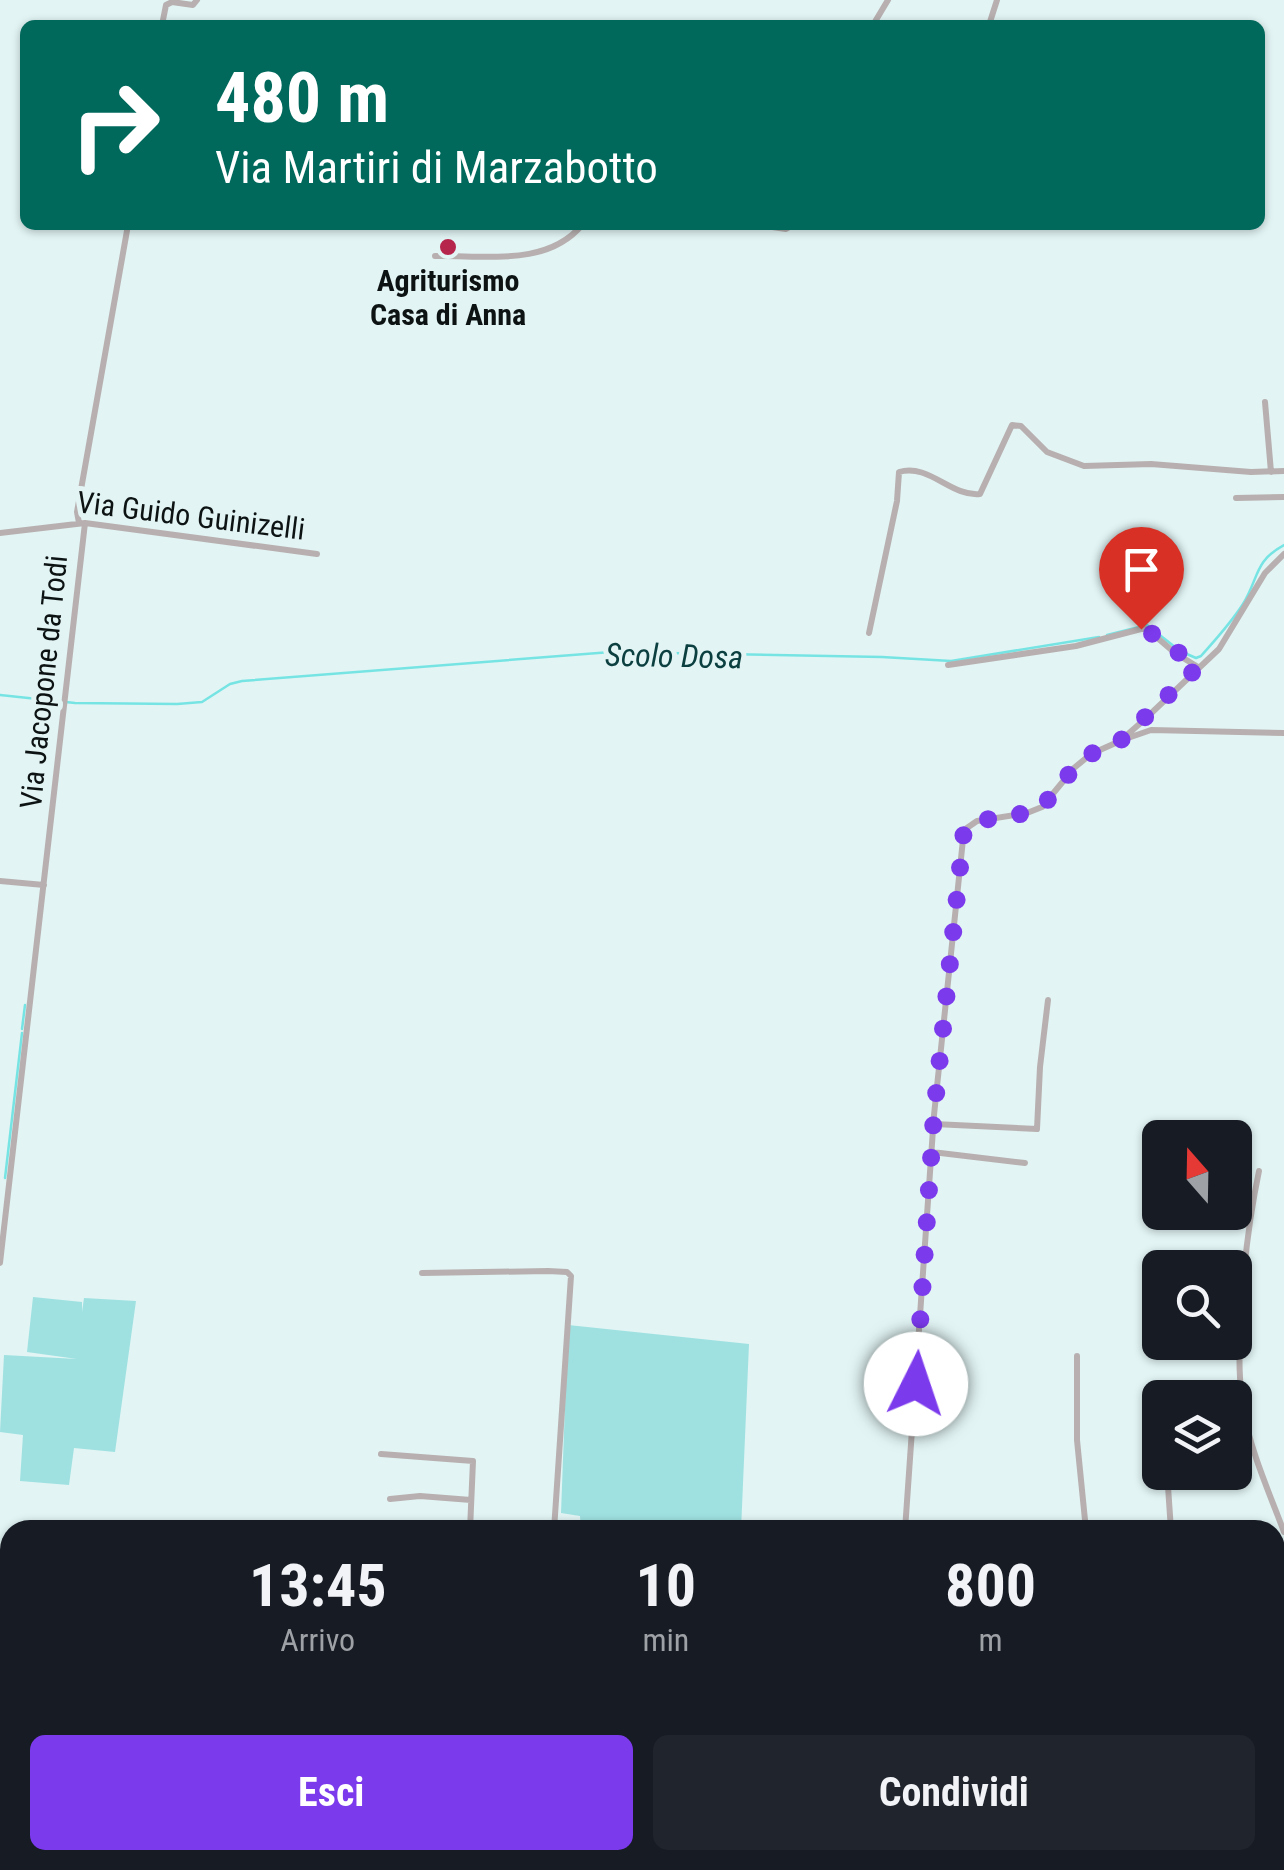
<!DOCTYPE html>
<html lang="it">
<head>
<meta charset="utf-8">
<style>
	body { margin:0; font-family:"Roboto Condensed",sans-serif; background:#20242c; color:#f1f3f6; height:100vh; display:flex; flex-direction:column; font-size:38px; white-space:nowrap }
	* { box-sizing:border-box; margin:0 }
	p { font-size:32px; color:#9ea1a6 }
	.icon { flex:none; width:55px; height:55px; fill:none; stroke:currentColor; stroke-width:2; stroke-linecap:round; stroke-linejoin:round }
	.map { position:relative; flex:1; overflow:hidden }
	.panel { position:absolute; left:0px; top:1520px; width:1285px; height:350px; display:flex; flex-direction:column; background:#171b24; border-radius:30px 30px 0 0; box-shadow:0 2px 8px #0004 }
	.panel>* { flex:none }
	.banner { position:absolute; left:20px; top:20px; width:1245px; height:210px; border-radius:15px; box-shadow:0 2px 8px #0004; background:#00695c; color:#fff; overflow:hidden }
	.needle { width:65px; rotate:340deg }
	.tools { position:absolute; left:1142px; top:1120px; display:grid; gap:20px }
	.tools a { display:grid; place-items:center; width:110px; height:110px; border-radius:15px; background:#171b24; box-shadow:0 2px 8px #0004; font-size:50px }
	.pin { position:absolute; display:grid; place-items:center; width:85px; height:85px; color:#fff; margin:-102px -42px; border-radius:50% 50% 50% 0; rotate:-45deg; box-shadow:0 0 10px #0007 }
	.pin .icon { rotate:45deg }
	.me { position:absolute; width:110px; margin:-55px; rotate:4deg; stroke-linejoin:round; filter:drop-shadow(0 0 8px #0008) }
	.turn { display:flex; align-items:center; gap:35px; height:210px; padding:0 30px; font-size:45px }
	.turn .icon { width:130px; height:130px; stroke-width:2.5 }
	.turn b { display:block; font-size:70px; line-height:85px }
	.eta { display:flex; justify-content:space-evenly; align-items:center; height:170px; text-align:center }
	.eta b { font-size:60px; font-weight:700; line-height:70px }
	.action { display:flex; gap:20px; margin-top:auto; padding:20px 30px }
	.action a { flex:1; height:115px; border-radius:15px; background:#7c3aed; color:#fff; font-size:40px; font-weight:700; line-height:115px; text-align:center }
	.action a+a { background:#20242c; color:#f1f3f6 }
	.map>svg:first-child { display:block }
	.green { fill:#9fe1e1 }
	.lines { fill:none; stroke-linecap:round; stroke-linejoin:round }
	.stream { stroke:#77e4e4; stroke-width:2.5 }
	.minor { stroke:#b8b0b0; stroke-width:6 }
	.tertiary { stroke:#b8b0b0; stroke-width:8 }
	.route { stroke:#7c3aed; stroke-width:18; stroke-dasharray:0 32.4 }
	.poi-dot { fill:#b6254c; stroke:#e2f4f4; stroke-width:4 }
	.labels { text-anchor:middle; stroke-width:10; stroke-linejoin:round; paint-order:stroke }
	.poi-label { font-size:30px; font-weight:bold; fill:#0d1313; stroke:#e2f4f4 }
	.street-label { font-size:30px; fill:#0d1313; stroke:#e2f4f4 }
	.water-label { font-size:32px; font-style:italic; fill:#0c4040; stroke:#e2f4f4 }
</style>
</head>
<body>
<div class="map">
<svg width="1284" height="1870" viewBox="0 0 1284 1870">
	<rect width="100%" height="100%" fill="#e2f4f4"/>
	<path class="green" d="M33 1297 82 1302V1312L84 1298 136 1301 115 1452 74 1448 69 1485 20 1481 23 1435 0 1432 4 1355 77 1359 27 1352Z
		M568 1325 749 1344 741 1530H581L580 1516 561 1513Z
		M838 1860H1145L1144 1870H837Z"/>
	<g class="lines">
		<path class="stream" d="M1107 635 1147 625 1180 651 1196 658 1201 656C1216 639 1231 623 1243 604 1259 578 1254 561 1284 545
			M0 695 75 703 177 704 202 702 230 684 242 681 611 652 882 657 951 661 1099 637
			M22 1029 25 1005
			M5 1178 22 1033"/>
		<path class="minor" d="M162 25 166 5 172 2 193 5 197 0
			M873 25 888 0
			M989 25 997 0
			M759 225 786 229 793 225
			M435 256C485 255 547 267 582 225
			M1265 402 1271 472
			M1236 498 1284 497
			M79 523 77 512 128 225
			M0 533 85 523 317 554
			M869 633 897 501 899 472C929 463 951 497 980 494L1012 425 1021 426 1047 452 1084 466 1151 464 1251 472 1284 471
			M948 665 1076 646 1141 629H1147L1175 653 1198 667
			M1125 739 1151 730 1284 733
			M0 881 44 885
			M934 1124 1037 1129 1040 1067 1048 1000
			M932 1152 1025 1163
			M1259 1171C1246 1233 1233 1345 1243 1408 1250 1450 1269 1492 1284 1532
			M0 1263 85 523
			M422 1273 548 1271 567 1272 571 1276 554 1530
			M1077 1356V1440L1086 1530
			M381 1454 473 1461 470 1530
			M1167 1472 1171 1530
			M390 1499 420 1496 471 1500
			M905 1530 934 1115 964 830 977 821 1027 813 1042 807 1074 768 1091 754 1120 741 1144 720 1219 649 1265 573 1284 554
			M0 1756 10 1758"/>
		<path class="tertiary" d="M1275 1558H1284
			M0 1563 10 1565
			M692 1860 693 1870"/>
	</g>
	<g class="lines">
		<path class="route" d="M916 1384 934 1114 964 830 977 821 1027 813 1042 807 1074 768 1091 754 1120 741 1198 667C1182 657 1156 632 1141 629"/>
	</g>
	<circle class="poi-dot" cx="448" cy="247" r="10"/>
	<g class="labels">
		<g class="poi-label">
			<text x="448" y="291">Agriturismo<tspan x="448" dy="34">Casa di Anna</tspan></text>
		</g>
		<g class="street-label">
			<text transform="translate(191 516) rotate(7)" y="10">Via Guido Guinizelli</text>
			<text transform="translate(44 682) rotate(-84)" y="10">Via Jacopone da Todi</text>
		</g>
		<g class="water-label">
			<text transform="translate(674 656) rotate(1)" y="11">Scolo Dosa</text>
		</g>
	</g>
</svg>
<div class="tools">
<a><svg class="needle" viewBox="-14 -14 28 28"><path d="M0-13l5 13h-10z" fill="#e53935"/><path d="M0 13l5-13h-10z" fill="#9ea1a6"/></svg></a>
<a><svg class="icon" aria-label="search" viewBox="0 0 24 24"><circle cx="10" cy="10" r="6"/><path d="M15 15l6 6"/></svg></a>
<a><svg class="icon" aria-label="layers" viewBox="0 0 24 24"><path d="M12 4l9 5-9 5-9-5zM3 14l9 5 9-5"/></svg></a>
</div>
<div class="pin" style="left:1141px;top:629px;background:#d93025"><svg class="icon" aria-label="arrive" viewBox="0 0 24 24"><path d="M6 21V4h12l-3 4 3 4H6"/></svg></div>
<svg class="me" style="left:916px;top:1384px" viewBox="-20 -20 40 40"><circle r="19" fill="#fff"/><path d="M0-13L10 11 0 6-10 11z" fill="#7c3aed"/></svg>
<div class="banner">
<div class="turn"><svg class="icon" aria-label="right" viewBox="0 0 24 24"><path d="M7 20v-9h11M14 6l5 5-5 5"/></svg><div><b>480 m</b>Via Martiri di Marzabotto</div></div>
</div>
<section class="panel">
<div class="eta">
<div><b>13:45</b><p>Arrivo</p></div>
<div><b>10</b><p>min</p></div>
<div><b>800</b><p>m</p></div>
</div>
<div class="action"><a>Esci</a><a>Condividi</a></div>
</section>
</div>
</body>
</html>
